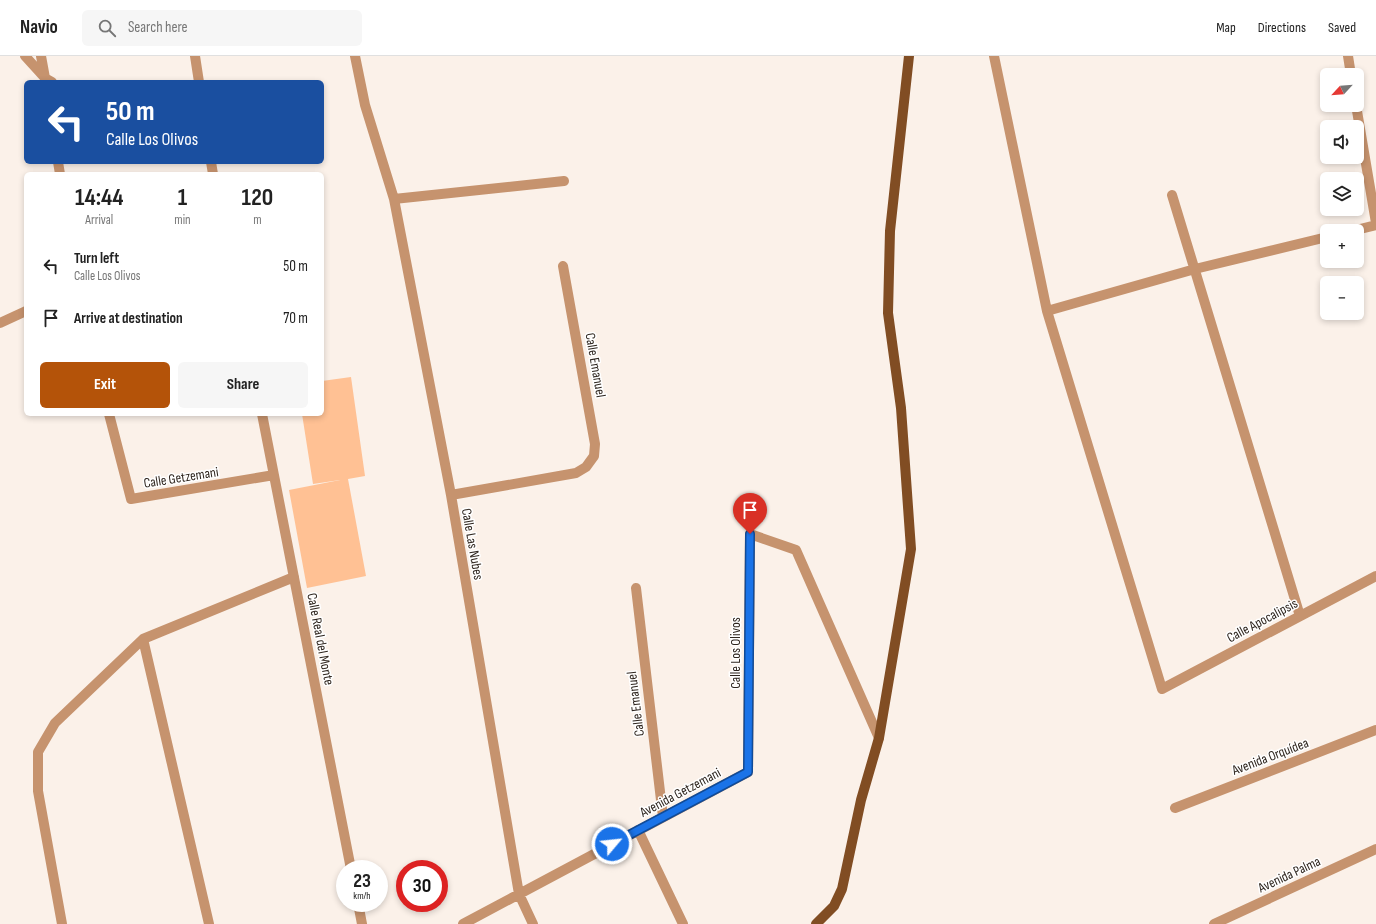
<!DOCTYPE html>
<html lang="en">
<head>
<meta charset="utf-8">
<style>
	body { margin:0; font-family:"Sofia Sans Condensed",sans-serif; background:#f6f6f6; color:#222; height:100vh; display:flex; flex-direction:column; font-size:15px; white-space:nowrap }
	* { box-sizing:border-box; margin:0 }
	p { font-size:13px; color:#767676 }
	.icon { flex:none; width:22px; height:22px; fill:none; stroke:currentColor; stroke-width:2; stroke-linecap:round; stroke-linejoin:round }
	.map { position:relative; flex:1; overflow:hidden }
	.details { position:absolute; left:24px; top:116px; width:300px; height:244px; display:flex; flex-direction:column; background:#fff; border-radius:6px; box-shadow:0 2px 6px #0003 }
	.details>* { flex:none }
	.top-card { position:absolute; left:24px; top:24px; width:300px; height:84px; border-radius:6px; box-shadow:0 2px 6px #0003; background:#1a4fa0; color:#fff; overflow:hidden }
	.needle { width:26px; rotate:244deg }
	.fabs { position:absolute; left:1320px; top:12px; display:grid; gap:8px }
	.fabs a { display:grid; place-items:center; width:44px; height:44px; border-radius:6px; background:#fff; box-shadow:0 2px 6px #0003; font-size:20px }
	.speed { position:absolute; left:336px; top:804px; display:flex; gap:8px; font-size:20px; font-weight:700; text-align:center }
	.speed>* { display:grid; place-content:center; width:52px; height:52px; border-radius:50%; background:#fff; box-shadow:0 2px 6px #0003; line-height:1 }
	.speed small { font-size:10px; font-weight:400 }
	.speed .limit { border:6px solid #d22; background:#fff; color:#111 }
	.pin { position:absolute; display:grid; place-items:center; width:34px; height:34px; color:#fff; margin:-41px -17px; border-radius:50% 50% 50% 0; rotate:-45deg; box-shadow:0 0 4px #0007 }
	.pin .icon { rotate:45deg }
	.me { position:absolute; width:44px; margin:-22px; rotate:62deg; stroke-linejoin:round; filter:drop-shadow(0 0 3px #0008) }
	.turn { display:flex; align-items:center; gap:14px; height:84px; padding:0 16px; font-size:18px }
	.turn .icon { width:52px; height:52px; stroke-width:2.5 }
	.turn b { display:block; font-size:28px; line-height:34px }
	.eta { display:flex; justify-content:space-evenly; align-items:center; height:68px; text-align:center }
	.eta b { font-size:24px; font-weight:700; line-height:28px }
	.action { display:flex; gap:8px; margin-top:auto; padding:8px 16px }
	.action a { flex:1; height:46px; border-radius:6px; background:#b45309; color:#fff; font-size:16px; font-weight:700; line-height:46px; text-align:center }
	.action a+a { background:#f6f6f6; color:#222 }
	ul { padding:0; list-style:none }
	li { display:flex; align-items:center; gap:12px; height:52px; padding:0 16px }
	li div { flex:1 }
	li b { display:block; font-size:15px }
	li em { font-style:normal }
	header { display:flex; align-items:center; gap:24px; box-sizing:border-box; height:56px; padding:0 20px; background:#fff; border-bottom:1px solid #e0e0e0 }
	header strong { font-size:19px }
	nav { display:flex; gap:22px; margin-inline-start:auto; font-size:14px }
	.search { width:280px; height:36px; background:#f6f6f6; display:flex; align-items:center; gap:10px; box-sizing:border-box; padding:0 14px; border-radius:6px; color:#767676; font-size:15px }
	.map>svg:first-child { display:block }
	.green { fill:#ffc194 }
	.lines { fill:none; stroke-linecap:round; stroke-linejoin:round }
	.minor { stroke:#c6936e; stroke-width:10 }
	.major { stroke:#814d23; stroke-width:10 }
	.route-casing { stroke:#114b97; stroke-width:10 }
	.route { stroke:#1a73e8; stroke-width:7 }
	.labels { text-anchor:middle; stroke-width:3; stroke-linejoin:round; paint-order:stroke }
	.street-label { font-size:14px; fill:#2e251e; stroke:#fff }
</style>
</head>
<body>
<header>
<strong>Navio</strong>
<div class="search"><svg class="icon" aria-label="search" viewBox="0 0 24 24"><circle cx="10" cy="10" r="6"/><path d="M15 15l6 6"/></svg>Search here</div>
<nav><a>Map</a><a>Directions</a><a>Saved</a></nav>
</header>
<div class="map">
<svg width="1376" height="868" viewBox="0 0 1376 868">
	<rect width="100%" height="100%" fill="#fbf1e9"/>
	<path class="green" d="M351 321 365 420 348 423 366 520 307 532 289 434 340 424 313 428 302 358H322V325Z"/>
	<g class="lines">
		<path class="minor" d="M25 0 45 22 52 26
			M41 0 45 22
			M195 0 199 26
			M355 0 365 49 394 143 451 439 519 838 533 868
			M994 0 1047 255 1162 633 1376 520
			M1348 0 1351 19
			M1356 49 1376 167
			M58 106 60 118
			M211 106 213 118
			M1172 139 1300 560
			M394 143 564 125
			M1352 175 1376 169
			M1047 255 1195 213 1327 181
			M0 267 26 255
			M109 358 131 443 274 419
			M262 358 351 813
			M451 439 576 417 586 411 594 400 595 388 563 210
			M636 532 663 761
			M143 583 209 868
			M1175 752 1376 674
			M638 774 683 868
			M358 847 362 868
			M62 868 38 735V696L55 667 143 583 294 521
			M463 868 748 716 750 478 796 494 879 682
			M1214 868 1376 793"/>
		<path class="major" d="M816 868 834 850 842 833 861 744 879 682 911 493 901 352 888 257 890 175 909 0"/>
	</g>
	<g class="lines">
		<g class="route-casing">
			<path id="route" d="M612 788 748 716 750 478"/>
		</g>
		<use href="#route" class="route"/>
	</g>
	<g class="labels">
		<g class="street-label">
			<text transform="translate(596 309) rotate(80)" y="5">Calle Emanuel</text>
			<text transform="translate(181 421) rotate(-9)" y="5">Calle Getzemani</text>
			<text transform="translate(473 488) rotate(80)" y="5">Calle Las Nubes</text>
			<text transform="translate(1262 564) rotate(-28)" y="5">Calle Apocalipsis</text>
			<text transform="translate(321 583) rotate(79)" y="5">Calle Real del Monte</text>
			<text transform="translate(735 597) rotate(-90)" y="5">Calle Los Olivos</text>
			<text transform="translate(635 648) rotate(-97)" y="5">Calle Emanuel</text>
			<text transform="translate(1270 700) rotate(-21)" y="5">Avenida Orquídea</text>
			<text transform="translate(680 736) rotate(-28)" y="5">Avenida Getzemani</text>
			<text transform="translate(1289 818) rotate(-25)" y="5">Avenida Palma</text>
		</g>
	</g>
</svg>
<div class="fabs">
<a><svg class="needle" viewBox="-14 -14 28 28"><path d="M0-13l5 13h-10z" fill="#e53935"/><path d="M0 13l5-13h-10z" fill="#767676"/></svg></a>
<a><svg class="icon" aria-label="sound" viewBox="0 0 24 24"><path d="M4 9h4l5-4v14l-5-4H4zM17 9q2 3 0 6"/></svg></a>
<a><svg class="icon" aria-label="layers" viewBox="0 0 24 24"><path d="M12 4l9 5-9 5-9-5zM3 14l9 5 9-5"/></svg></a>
<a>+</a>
<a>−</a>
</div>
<div class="speed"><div>23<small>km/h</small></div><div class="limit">30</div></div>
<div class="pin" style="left:750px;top:478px;background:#d93025"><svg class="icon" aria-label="arrive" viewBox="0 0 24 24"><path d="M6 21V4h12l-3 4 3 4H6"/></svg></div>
<svg class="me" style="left:612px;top:788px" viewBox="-20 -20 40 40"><circle r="17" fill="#1a73e8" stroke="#fff" stroke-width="3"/><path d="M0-11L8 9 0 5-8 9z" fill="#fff"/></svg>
<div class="top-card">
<div class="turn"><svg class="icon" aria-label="left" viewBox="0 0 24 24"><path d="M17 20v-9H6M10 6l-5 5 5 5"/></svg><div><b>50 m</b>Calle Los Olivos</div></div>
</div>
<section class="details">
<div class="eta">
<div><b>14:44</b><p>Arrival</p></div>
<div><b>1</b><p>min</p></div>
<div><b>120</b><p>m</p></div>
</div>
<ul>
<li><svg class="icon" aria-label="left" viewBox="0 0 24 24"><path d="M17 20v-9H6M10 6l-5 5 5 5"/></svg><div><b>Turn left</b><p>Calle Los Olivos</p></div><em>50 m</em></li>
<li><svg class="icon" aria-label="arrive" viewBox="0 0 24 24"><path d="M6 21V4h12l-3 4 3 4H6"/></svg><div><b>Arrive at destination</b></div><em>70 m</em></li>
</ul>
<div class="action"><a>Exit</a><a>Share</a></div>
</section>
</div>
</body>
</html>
